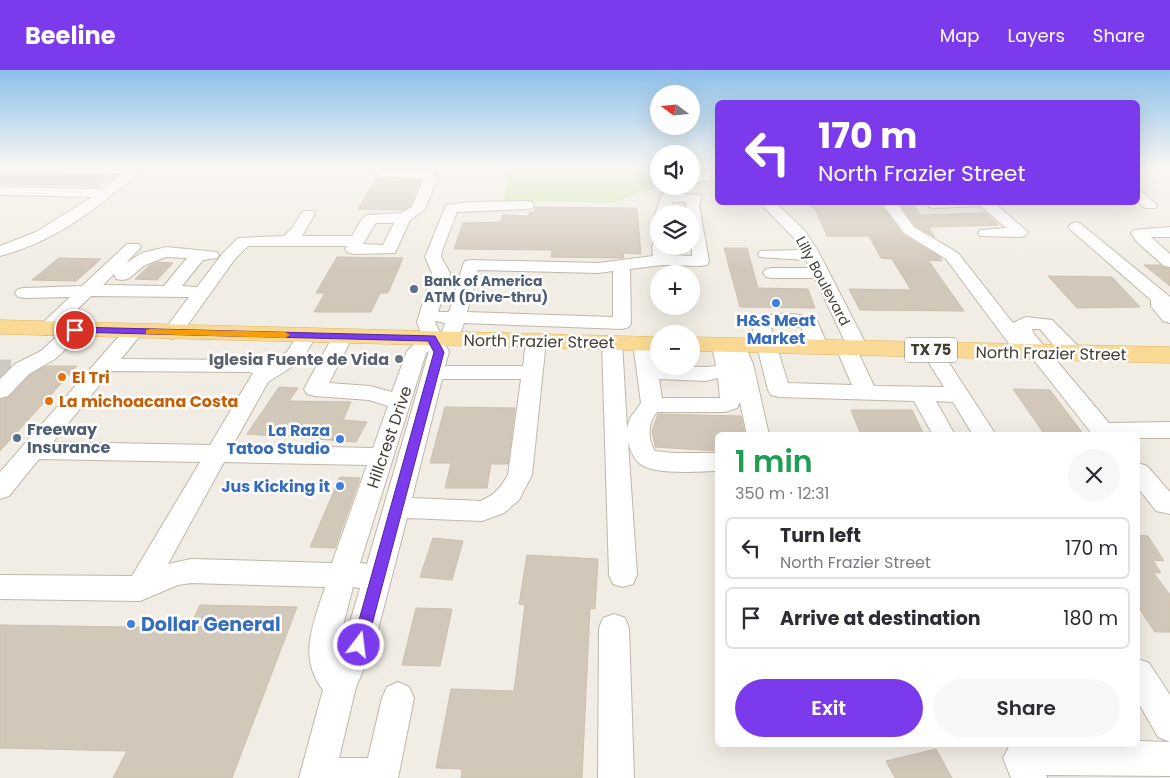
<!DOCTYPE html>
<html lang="en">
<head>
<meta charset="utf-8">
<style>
	body { margin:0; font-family:Poppins,sans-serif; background:#f7f7f7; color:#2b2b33; height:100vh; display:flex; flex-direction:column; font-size:19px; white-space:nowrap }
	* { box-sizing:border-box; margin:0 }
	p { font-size:16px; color:#7c7c81 }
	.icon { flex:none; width:28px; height:28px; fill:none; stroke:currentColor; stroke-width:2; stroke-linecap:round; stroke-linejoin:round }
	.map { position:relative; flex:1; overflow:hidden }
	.panel { position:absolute; left:715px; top:362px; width:425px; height:315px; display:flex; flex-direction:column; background:#fff; border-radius:8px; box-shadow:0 5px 20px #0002 }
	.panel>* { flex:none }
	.hud { position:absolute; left:715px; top:30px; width:425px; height:105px; border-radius:8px; box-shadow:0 5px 20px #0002; background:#7c3aed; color:#fff; overflow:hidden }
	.needle { width:32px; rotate:286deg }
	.fabs { position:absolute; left:650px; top:15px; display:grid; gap:10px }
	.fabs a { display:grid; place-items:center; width:50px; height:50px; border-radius:50%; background:#fff; box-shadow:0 5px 20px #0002; font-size:25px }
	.pin { position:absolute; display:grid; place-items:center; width:42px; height:42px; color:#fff; margin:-21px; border:2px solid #fff; border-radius:50%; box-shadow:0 1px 5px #0007 }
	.me { position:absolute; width:55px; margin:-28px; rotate:15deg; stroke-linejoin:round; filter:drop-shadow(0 0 4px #0008) }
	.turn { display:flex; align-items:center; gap:18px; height:105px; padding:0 20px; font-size:22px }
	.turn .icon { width:65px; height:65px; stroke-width:2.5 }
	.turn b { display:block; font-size:35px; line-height:42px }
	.round { display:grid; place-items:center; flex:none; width:52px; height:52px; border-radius:26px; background:#f7f7f7 }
	.headline { display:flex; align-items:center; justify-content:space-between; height:85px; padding:0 20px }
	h1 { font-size:30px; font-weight:600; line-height:38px; color:#1e9e55 }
	.cta { display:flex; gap:10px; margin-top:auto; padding:10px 20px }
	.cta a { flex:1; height:58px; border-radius:30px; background:#7c3aed; color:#fff; font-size:20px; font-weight:600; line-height:58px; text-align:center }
	.cta a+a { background:#f7f7f7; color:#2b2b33 }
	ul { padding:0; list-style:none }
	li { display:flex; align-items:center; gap:15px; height:62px; margin:0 10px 8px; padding:0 10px; border:2px solid #e1e1e2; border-radius:8px }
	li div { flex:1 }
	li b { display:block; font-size:19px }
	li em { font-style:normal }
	header { display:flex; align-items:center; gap:30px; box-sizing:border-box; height:70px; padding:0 25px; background:#7c3aed; color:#fff }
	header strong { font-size:24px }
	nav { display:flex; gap:28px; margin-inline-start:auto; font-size:18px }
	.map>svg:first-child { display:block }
	.green { fill:#cee5ae }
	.building { fill:#d2c8ba; stroke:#cdbfae }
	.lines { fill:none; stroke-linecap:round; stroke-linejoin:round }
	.minor-tunnel { stroke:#cecac1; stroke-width:19; stroke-dasharray:19 9; stroke-linecap:butt }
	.minor-casing { stroke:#bfb7aa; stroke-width:2 }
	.major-casing { stroke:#deb565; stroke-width:1 }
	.minor { fill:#fff; fill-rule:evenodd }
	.major { fill:#fad995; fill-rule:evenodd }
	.route { fill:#7c3aed; stroke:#51269a }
	.slow { fill:#f59e0b }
	.service-dot { fill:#5c6f8a; stroke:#fff; stroke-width:2 }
	.shop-dot { fill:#3f7fe0; stroke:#fff; stroke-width:2 }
	.worship-dot { fill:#6b7280; stroke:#fff; stroke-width:2 }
	.food-dot { fill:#e8710a; stroke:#fff; stroke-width:2 }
	.labels { text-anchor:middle; stroke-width:5; stroke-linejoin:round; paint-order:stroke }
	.far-service-label { font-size:14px; font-weight:bold; fill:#4e5e75; stroke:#fff; text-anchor:start }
	.far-street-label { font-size:14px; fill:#433d34; stroke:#fff }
	.shield { fill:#fff; stroke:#7b7771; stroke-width:1 }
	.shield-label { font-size:15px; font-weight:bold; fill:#433d34 }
	.shop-label { font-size:16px; font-weight:bold; fill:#366cbe; stroke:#fff; text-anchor:end }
	.street-label { font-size:16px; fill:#433d34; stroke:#fff }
	.worship-label { font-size:16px; font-weight:bold; fill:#5b616d; stroke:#fff; text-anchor:end }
	.food-label { font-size:16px; font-weight:bold; fill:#c56008; stroke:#fff; text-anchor:start }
	.service-label { font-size:16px; font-weight:bold; fill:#4e5e75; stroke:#fff; text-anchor:start }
	.near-shop-label { font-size:19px; font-weight:bold; fill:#366cbe; stroke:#fff; text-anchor:start }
</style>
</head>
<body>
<header>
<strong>Beeline</strong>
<nav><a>Map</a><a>Layers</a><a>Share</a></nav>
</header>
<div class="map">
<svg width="1170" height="708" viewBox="0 0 1170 708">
	<rect width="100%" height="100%" fill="#f1ede4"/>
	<path class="green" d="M659 100 660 116 611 133 503 131 510 102Z"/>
	<path class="building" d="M0 101 53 102 57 104 112 106 98 116 0 114Z
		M376 109 392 110 420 111 410 136 403 140 358 139Z
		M807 132H879L903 165 940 187 942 191 928 190 964 241 860 240 849 219 911 220 892 189 881 188 869 166H827L816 141Z
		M900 134H913L920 145 986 143 999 155 928 157 935 167 915 156Z
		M535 137 637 138 641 184 623 183 624 188H621L551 187 552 180 454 179 463 153 501 152 503 145 529 146V142H535Z
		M724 178H747L758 218 808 219 815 238 740 237Z
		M337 187 403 188 388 223H380L371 242H314L325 223H316Z
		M59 188 101 189 76 211 32 210Z
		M157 192 173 193 157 210 135 209 149 196Z
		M1144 195H1160L1170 199V216Z
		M1048 206 1112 207 1140 237 1077 238Z
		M46 296H77L0 381V330L9 327 30 305Z
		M279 317 298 318 289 331 351 332 343 350 367 352 356 372 247 364Z
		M1013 319 1050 320 1084 365H1045Z
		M445 337 515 338 508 394H491L487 418H445L451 393H430Z
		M851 340H912L924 365H861Z
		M658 344 741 346 745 365H718V381L655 377 652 361Z
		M340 407 360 408 335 478 310 477Z
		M1138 465 1148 466 1164 491 1153 490 1161 503 1153 502 1170 525V562H1155L1138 537Z
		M433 468 463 471 452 510 420 507Z
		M527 485 598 489 595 539 590 538 582 708H461L462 699 436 698 451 619 514 621 525 535 519 534Z
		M200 535 297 537 232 708H113L127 681 0 678V555L189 558Z
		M416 538 452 539 440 596 402 595Z
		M936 679 952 708H895L886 691Z"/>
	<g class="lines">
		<path class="minor-tunnel" d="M0 299H11"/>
		<g class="minor-casing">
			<path id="minor" d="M51 98H135L139 102C133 110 123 116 115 122 81 151 43 175 0 186V176L36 162 92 127 0 125V117L103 119 121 104 57 102Z
				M383 100C398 100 428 95 438 107L425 139 410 150 395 183 353 184 347 182 345 179 347 176H248L235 189 179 267 172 269 165 267 162 263 189 227 91 226 53 263 46 265 39 263 36 259 70 227 24 228 18 227 15 223 18 219 24 218 82 216 127 174H139L141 177 126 193 142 183 166 177 217 182 219 185 217 188 203 190 182 216 197 217 223 183 238 168 284 166 292 158 303 141H313L315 144 302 166H352L362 149 367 145 401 143 412 137 423 109 378 107 376 104 378 101ZM376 153H394L383 175 363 174ZM166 187 187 188 164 216 103 215 114 204 116 209 122 210 128 209 145 195Z
				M718 100V108L691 114V106Z
				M1138 122 1143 123 1157 135 1155 138H1145L1138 132Z
				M667 123 700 125 702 128 699 135 709 191 707 195 701 196 662 195 630 199 631 253 629 257 622 259 464 253 457 273 445 274 449 282 445 296H523L526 271 529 267 536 265 543 267 546 271 532 405 519 430 504 443 482 451 407 448 374 575 356 617 339 688H368L382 628 387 617 398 612 409 617 414 628 398 708H299L323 620C297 586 314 553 325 517L191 513 178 515 140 531 0 529V505L132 506 200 392 39 389 9 426 0 429V402L126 258 133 256 140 258 143 262 121 289 249 290 267 293 287 282 300 261 307 259 314 261 317 265 301 291 268 312 233 375 373 378 388 336 369 330 315 326 307 324 304 319 333 266 336 262 343 260 350 262 353 266 329 313 370 316 392 322 407 281 422 266 417 252 432 203 425 187 446 135 471 132 527 131 532 132 534 135 532 138 527 139 457 142 442 181 441 187 450 203 438 242H449L463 195 465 191 471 190 598 193 653 186 652 176 654 173 659 171V176H668L670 185 692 186 691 144H686V132H673L670 144H659V148L655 144 662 124ZM478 200 598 203 613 201V247L467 242ZM436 251 445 253 441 265 435 252ZM429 281 367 494 360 493 426 283ZM111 301 249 302 253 303 210 375 53 372ZM442 309H521L508 405 501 416 492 425 481 431 412 428ZM224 392 367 395 332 493 191 489 168 494ZM353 517 360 518 344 573 340 583 338 575Z
				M759 132H775L805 161 818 181 868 278 865 282 859 284 874 316 944 317 921 280 924 276 931 274 938 276 996 365H973L953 332 936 331 955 365H933L914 331 779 327 771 325 768 320 752 256C764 238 798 244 816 248L828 277 825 281 818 283 811 281 801 257 784 255 771 258 788 313 852 315 836 278 839 274 845 272 815 208H772L766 207 763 203 766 199 772 198H810L806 190 760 187 758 184 760 181 801 180 793 167Z
				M881 132H896L914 157 958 183 1013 253 1026 247 1052 250 1081 279 1084 283 1081 287C1063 292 1051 271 1040 259H1032L1034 264 1109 353 1170 352V368H1138V365H1093L1029 284 1023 285 1016 283 946 189 904 163Z
				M928 132H993L1028 162 1026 165 1020 167 980 166 978 163 980 160 1006 158 981 136 934 138 929 137Z
				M1076 152 1081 154 1170 227V253L1163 251 1151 236V230L1071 160 1068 157 1071 154Z
				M1170 157V167H1151L1170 184V197L1164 196 1136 171 1131 163 1133 160Z
				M75 254 82 256 85 260 82 264 55 289 29 304 8 326 0 328V309L15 294 41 281 68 256Z
				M612 266 619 268 622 272 627 358 630 348 641 333 633 273 636 269 643 267 650 269 653 273 657 296 706 297 716 296 712 275 715 271 722 269 743 271 753 294 769 365H747L740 332 737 338 725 342H657C648 352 647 370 655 381L673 383H718V401C699 401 653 406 639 393 633 388 630 379 628 372L637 505 633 514 623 517 613 514 609 505 602 272 605 268ZM718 308 720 328H662L659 309 706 311Z
				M1138 393 1147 396 1170 422V444L1156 441 1138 418Z
				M614 544 625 548 629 558 634 708H598L599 558 603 548Z
				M1138 589 1149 593 1170 625V672L1158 667 1138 632Z
				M1138 671 1170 672V706L1046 705 1047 708H1011L1003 688 1010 675H1138Z"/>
		</g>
		<g class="major-casing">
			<path id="major" d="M0 250 659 267V281L0 264Z
				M691 267 1170 277V293L691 281Z"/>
		</g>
		<use href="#minor" class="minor"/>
		<use href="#major" class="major"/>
	</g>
	<linearGradient id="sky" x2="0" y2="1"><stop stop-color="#8cc0ea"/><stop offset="0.49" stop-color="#f9f7f3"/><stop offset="1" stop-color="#f9f7f3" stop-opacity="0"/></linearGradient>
	<rect width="1170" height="198" fill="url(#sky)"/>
	<path class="route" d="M75 257 435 266 444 282 365 581 359 583 354 581 352 575 434 282 428 271 71 262V258Z"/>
	<path class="slow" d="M150 259 285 262 290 265 285 268 146 264V260Z"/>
	<g class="service-dot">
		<circle cx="414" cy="219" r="5"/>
		<circle cx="17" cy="368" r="5"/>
	</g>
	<g class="shop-dot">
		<circle cx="776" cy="233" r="5"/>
		<circle cx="340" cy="369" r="5"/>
		<circle cx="340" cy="416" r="5"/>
		<circle cx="131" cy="554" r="5"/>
	</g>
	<circle class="worship-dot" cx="399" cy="289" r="5"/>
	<g class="food-dot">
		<circle cx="62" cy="307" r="5"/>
		<circle cx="49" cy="331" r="5"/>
	</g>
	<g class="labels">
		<g class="far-service-label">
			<text x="424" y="216">Bank of America<tspan x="424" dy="16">ATM (Drive-thru)</tspan></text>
		</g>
		<g class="far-street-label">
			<text transform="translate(823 211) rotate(62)" y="5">Lilly Boulevard</text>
		</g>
		<rect class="shield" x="905" y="267.5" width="52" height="25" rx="4"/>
		<g class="shield-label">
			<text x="931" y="285">TX 75</text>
		</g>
		<g class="shop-label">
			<text x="776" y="256" text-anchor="middle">H&amp;S Meat<tspan x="776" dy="18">Market</tspan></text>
			<text x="330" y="366">La Raza<tspan x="330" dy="18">Tatoo Studio</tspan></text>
			<text x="330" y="422">Jus Kicking it</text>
		</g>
		<g class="street-label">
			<text transform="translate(539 271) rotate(1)" y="6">North Frazier Street</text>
			<text transform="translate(1051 283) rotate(1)" y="6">North Frazier Street</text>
			<text transform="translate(389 367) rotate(-71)" y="6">Hillcrest Drive</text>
		</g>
		<g class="worship-label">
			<text x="389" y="295">Iglesia Fuente de Vida</text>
		</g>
		<g class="food-label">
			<text x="72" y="313">El Tri</text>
			<text x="59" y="337">La michoacana Costa</text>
		</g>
		<g class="service-label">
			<text x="27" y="365">Freeway<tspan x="27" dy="18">Insurance</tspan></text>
		</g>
		<g class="near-shop-label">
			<text x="141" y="561">Dollar General</text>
		</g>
	</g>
</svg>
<div class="fabs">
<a><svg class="needle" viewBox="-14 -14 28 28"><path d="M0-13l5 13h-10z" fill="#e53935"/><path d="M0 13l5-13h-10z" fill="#7c7c81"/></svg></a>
<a><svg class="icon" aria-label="sound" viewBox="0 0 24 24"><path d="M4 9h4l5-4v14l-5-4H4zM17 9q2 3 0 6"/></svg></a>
<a><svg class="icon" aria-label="layers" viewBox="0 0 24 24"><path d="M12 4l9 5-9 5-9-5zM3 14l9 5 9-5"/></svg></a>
<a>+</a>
<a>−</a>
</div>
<div class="pin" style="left:75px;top:260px;background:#d93025"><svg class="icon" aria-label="arrive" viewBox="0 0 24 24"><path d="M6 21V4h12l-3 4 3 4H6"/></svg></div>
<svg class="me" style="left:359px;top:575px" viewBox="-20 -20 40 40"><circle r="17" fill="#7c3aed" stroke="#fff" stroke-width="3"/><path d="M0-11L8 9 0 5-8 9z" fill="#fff"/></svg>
<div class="hud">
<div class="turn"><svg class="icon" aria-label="left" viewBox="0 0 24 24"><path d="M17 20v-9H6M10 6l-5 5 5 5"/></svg><div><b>170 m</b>North Frazier Street</div></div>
</div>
<section class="panel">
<div class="headline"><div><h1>1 min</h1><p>350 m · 12:31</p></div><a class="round"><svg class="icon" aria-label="close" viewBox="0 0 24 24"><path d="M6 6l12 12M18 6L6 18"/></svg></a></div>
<ul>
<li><svg class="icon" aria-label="left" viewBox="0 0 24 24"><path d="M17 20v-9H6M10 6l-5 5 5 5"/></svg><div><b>Turn left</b><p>North Frazier Street</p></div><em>170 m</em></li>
<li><svg class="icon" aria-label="arrive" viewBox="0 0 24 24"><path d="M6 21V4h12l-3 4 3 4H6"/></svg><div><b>Arrive at destination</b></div><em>180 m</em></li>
</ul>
<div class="cta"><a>Exit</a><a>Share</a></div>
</section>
</div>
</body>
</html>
